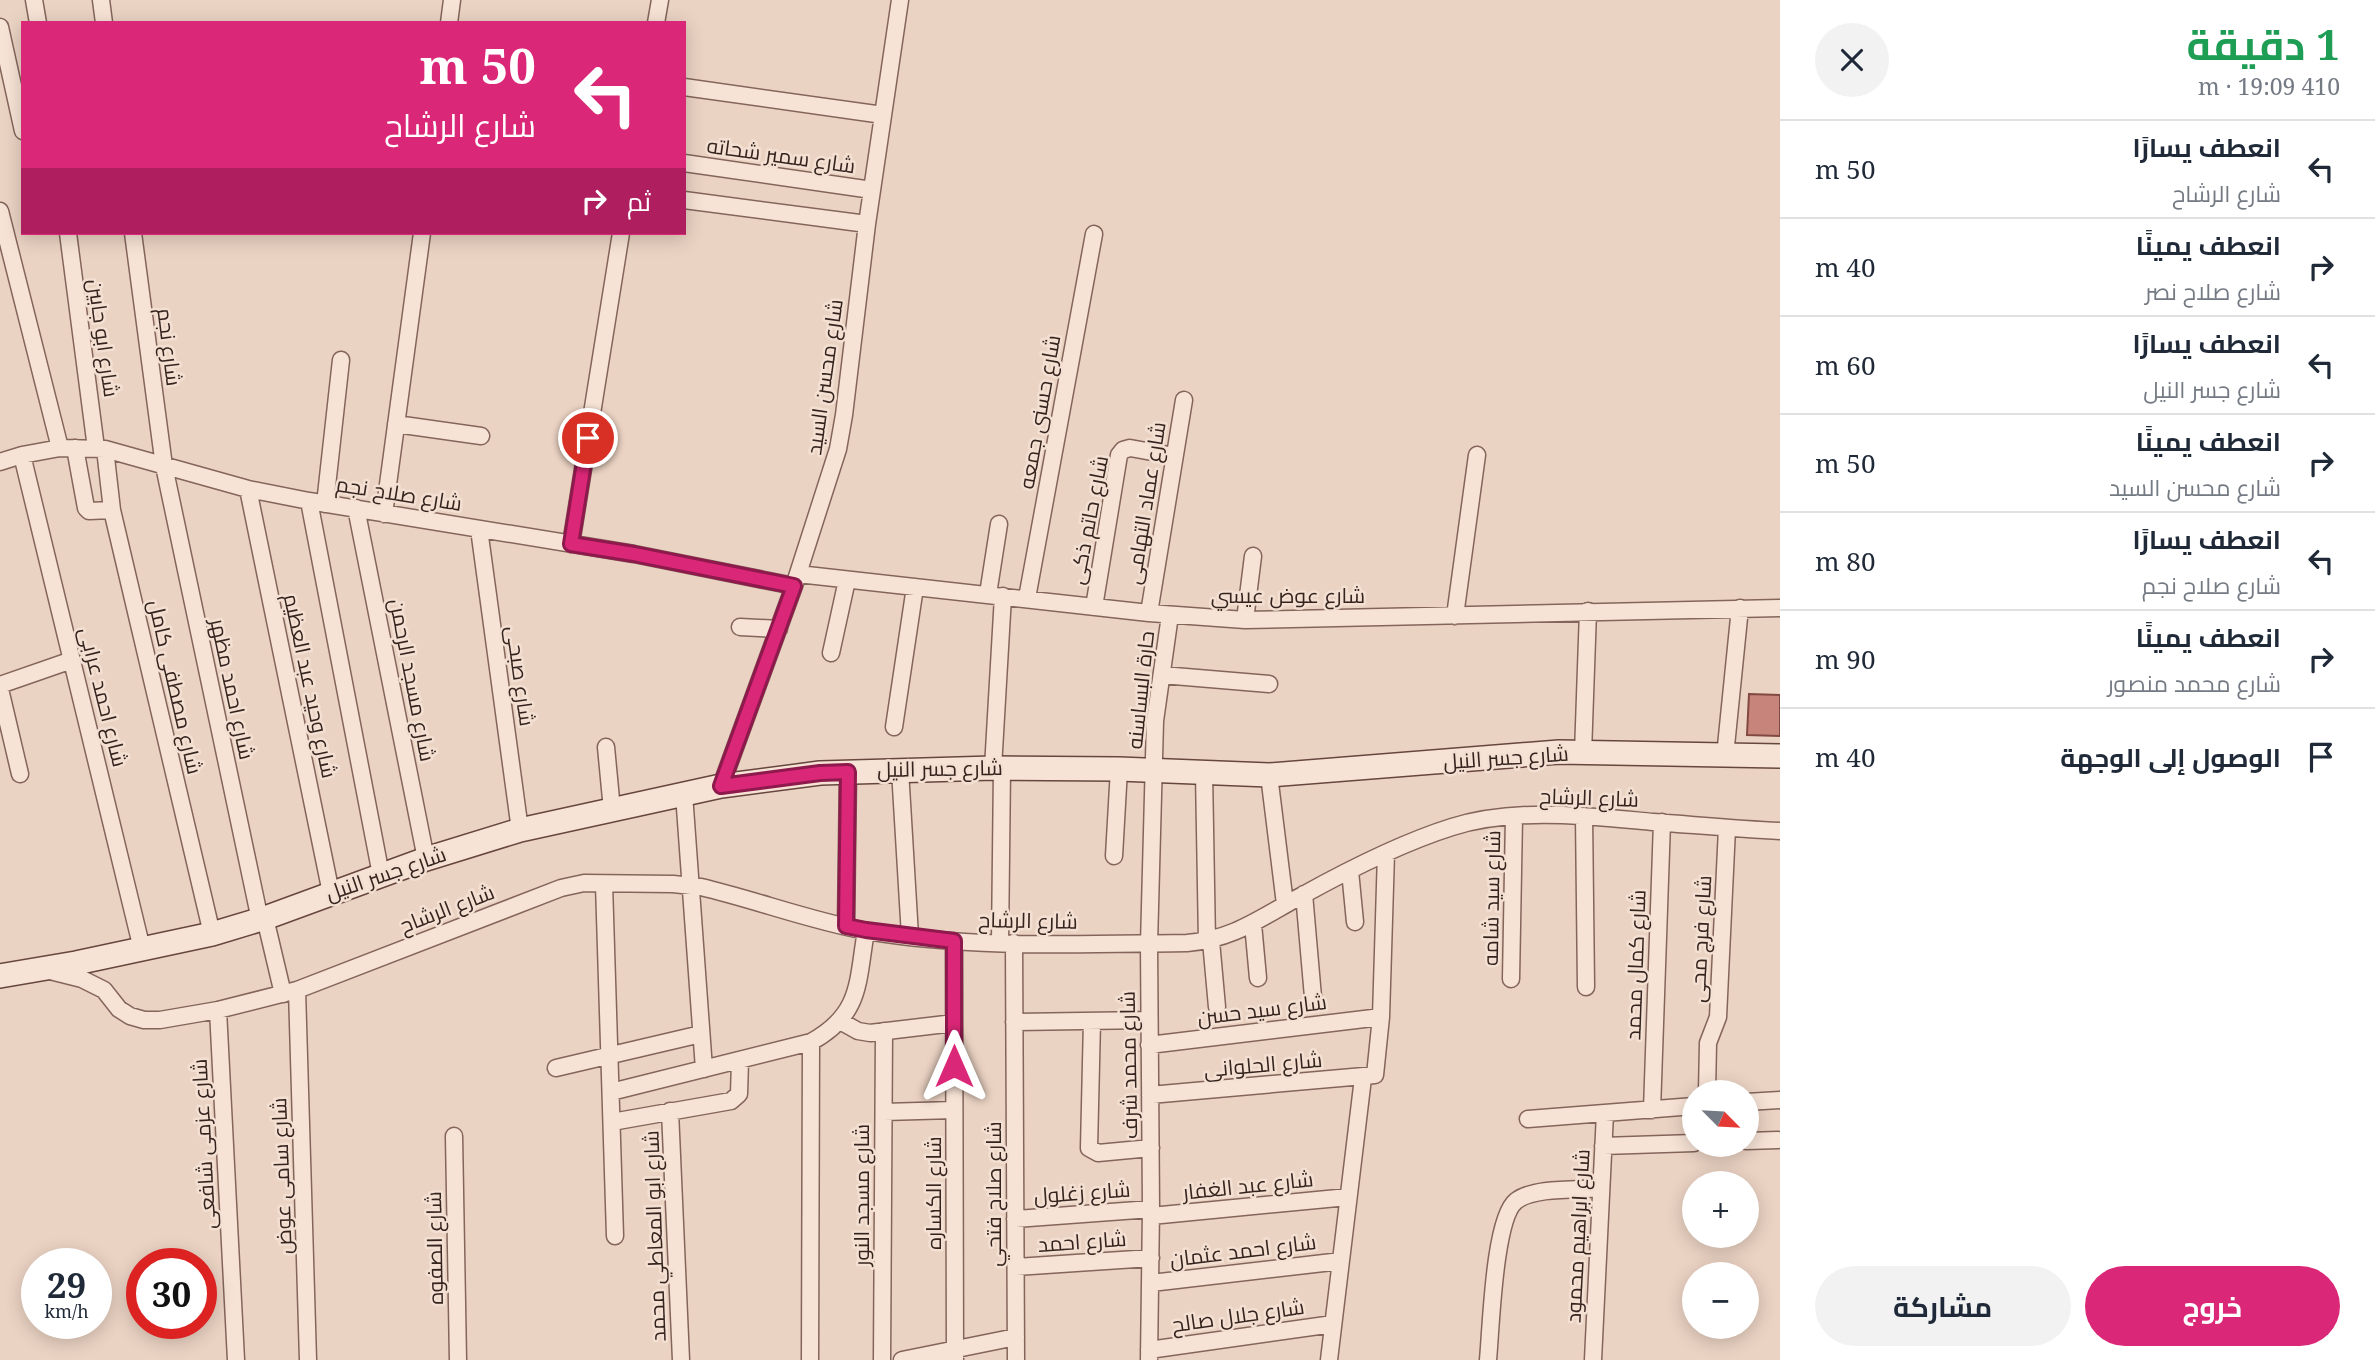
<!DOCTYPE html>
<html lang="ar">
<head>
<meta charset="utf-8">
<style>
	body { margin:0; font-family:"Noto Serif",Cairo,serif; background:#f2f2f3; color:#1f2937; direction:rtl; height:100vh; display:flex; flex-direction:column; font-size:26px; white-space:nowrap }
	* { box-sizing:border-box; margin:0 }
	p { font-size:23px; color:#747a83 }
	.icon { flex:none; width:38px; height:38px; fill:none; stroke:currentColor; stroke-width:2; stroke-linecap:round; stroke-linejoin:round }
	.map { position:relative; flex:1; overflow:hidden; direction:ltr }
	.panel { display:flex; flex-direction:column; background:#fff; width:595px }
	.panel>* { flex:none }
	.top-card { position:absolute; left:21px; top:21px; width:665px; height:214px; border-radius:0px; box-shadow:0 4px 18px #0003; direction:rtl; background:#db2777; color:#fff; overflow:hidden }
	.needle { width:46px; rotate:114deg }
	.tools { position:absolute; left:1682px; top:1080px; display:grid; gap:14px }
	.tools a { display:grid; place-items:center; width:77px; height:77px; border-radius:50%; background:#fff; box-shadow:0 4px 18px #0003; font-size:35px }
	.speed { position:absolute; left:21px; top:1248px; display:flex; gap:14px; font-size:35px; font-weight:700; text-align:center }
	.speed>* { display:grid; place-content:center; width:91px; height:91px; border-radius:50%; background:#fff; box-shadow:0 4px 18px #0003; line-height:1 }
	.speed small { font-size:18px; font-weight:400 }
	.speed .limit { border:10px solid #d22; background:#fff; color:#111 }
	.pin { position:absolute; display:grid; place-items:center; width:60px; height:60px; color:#fff; margin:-30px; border:4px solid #fff; border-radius:50%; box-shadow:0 2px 7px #0007 }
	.me { position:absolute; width:77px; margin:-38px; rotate:0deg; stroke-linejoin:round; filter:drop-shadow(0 0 5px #0008) }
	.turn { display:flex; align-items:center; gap:24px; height:147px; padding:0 35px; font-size:32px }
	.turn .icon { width:91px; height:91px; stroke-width:2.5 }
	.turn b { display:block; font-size:49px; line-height:60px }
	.then { display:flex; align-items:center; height:66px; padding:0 35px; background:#0003; gap:14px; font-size:26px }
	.round { display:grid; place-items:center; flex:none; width:74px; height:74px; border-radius:37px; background:#f2f2f3 }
	.summary { display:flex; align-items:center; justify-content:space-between; height:119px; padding:0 35px }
	h1 { font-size:42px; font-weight:700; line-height:52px; color:#1e9e55 }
	.action { display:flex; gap:14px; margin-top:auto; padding:14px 35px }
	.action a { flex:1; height:80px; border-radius:42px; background:#db2777; color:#fff; font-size:28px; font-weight:700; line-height:80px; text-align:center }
	.action a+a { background:#f2f2f3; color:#1f2937 }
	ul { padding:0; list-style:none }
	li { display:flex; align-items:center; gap:21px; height:98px; padding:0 35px; border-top:2px solid #e0e1e3 }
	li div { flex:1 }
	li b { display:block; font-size:26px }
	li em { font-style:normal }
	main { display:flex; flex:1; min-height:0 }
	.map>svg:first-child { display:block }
	.building { fill:#c7847b; stroke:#824942; stroke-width:2 }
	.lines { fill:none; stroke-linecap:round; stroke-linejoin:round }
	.street-casing { stroke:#84655b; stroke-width:19 }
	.secondary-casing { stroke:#66463e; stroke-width:26 }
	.street { stroke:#f7e3d6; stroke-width:16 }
	.secondary { stroke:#f7e3d6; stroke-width:23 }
	.route-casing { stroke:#8e194d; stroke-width:18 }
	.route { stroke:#db2777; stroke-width:12 }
	.labels { text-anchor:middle; stroke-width:5; stroke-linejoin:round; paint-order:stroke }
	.street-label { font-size:21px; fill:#35231e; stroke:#f3e0d2 }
</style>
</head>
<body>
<main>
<section class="panel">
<div class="summary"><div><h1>1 دقيقة</h1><p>410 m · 19:09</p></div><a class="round"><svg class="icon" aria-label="close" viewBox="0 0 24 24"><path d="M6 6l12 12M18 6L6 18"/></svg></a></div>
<ul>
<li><svg class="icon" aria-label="left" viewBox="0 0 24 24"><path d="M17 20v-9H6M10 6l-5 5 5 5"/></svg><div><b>انعطف يسارًا</b><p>شارع الرشاح</p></div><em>50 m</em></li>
<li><svg class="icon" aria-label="right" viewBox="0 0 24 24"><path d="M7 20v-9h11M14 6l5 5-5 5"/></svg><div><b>انعطف يمينًا</b><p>شارع صلاح نصر</p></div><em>40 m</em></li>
<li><svg class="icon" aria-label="left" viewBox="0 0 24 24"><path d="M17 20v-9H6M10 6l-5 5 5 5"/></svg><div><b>انعطف يسارًا</b><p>شارع جسر النيل</p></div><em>60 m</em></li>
<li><svg class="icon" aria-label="right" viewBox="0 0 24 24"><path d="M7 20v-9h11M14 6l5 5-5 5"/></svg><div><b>انعطف يمينًا</b><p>شارع محسن السيد</p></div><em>50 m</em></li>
<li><svg class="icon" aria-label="left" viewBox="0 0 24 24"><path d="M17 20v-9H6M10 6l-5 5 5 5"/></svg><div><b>انعطف يسارًا</b><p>شارع صلاح نجم</p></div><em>80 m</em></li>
<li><svg class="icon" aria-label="right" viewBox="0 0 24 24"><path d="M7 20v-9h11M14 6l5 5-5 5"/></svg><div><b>انعطف يمينًا</b><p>شارع محمد منصور</p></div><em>90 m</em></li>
<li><svg class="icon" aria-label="arrive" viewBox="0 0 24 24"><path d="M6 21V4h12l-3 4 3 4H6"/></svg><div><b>الوصول إلى الوجهة</b></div><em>40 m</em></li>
</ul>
<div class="action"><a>خروج</a><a>مشاركة</a></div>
</section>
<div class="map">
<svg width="1780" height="1360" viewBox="0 0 1780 1360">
	<rect width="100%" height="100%" fill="#ebd3c3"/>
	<path class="building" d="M1749 694 1780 695V736L1747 735Z"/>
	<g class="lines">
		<g class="street-casing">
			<path id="street" d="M34 0 38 23
				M101 0 104 23
				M449 23 452 0
				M656 23 660 0
				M0 27 23 131
				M684 87 883 115
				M684 163 872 190
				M684 200 867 224
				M0 211 60 448
				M68 233 96 448
				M133 233 164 466 260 920
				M396 424 481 436
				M75 448 86 508 89 511 112 510
				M105 449 112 510 212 934
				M22 455 142 949
				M0 462 22 455 60 448 105 449 248 489 309 501 634 554 794 586
				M248 489 331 893
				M309 501 381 875
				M325 504 341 360
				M356 508 426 859
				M384 514 422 233
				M479 529 520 830
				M571 544 621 233
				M798 574 1149 613 1245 620 1780 608
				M988 594 999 524
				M1027 598 1094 234
				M1094 607 1119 455 1123 450 1130 448 1174 456
				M1149 613 1184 400
				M1455 616 1477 455
				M1245 620 1253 556
				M740 627 779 629
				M831 653 847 580
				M1162 675 1269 684
				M0 685 72 660
				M0 689 20 774
				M894 727 915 587
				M606 747 612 810
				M1583 753 1588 611
				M1725 756 1740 608
				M993 768 1003 596
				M900 770 910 936
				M1204 773 1207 942
				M1269 775 1285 904
				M721 786 794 586 838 449 844 415 867 224 900 0
				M684 794 704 1069
				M1584 816 1586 987
				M1114 856 1119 769
				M1350 871 1355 922
				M604 884 615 1236
				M1304 894 1313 997
				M265 918 283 994
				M1253 924 1258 978
				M846 926 848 772
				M954 941 955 1360
				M1211 941 1217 1007
				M1000 943 1002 768
				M1014 943 1016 1360
				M50 971 82 979 104 990 119 1009 130 1016 144 1020H160L218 1010 297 990 561 888 584 883 673 884 701 887C756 900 811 921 866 931 971 949 1080 944 1187 943 1235 939 1261 917 1303 895 1350 869 1401 843 1452 827 1516 807 1588 816 1653 822 1695 825 1738 829 1780 831
				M1511 979 1514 817
				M297 990 308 1360
				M218 1010 236 1360
				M840 1021 858 1031 870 1033 954 1023
				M1092 1021 1089 1148 1098 1153 1151 1148
				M1014 1022 1149 1020
				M1149 1045 1381 1017
				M556 1068 701 1034
				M611 1092 811 1042C862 1014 857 982 866 931
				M1707 1092 1708 1043 1718 1017 1727 828
				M1150 1095 1375 1075 1381 1017 1386 853
				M1746 1102 1780 1100
				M1652 1110 1662 822
				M670 1111 681 1360
				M884 1112 954 1110
				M1528 1119 1694 1106
				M612 1122 731 1101 739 1094 740 1061
				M454 1136 458 1360
				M1746 1141 1778 1140
				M1603 1146 1694 1143
				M1151 1216 1348 1197
				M1015 1219 1151 1209
				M1016 1267 1151 1258
				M1151 1283 1341 1261
				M1149 1350 1333 1324
				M810 1360 811 1042
				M882 1360 884 1031
				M902 1360 1016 1337
				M1149 1360 1151 1209 1149 944 1155 721 1170 615
				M1329 1360 1363 1078
				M1488 1360C1491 1329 1494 1218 1516 1201 1533 1187 1579 1190 1601 1188
				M1593 1360 1605 1113"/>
		</g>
		<g class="secondary-casing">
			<path id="secondary" d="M0 976 76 963 212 934 265 918 426 859 520 830 721 786 820 773 993 768 1119 769 1269 775 1559 752 1780 756"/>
		</g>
		<use href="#street" class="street"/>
		<use href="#secondary" class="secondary"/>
	</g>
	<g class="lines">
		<g class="route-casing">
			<path id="route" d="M588 438 571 544 634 554 794 586 721 786 820 773 848 772 846 926 866 930 954 941V1066"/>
		</g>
		<use href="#route" class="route"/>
	</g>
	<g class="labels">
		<g class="street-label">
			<text transform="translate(781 156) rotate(8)" y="7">شارع سمير شحاته</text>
			<text transform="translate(103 338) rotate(82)" y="7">شارع ابو جابين</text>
			<text transform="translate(169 347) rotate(83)" y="7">شارع نجم</text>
			<text transform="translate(825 377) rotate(-82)" y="7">شارع محسن السيد</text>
			<text transform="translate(1040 412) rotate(-80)" y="7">شارع حسنى جمعه</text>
			<text transform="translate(399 494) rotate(9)" y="7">شارع صلاح نجم</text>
			<text transform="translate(1146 503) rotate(-81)" y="7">شارع عماد التهامى</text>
			<text transform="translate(1089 520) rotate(-79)" y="7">شارع حاتم ذكى</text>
			<text x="1288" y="603">شارع عوض عيسي</text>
			<text transform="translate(520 676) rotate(82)" y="7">شارع صبحى</text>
			<text transform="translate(412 680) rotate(79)" y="7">شارع مسجد الرحمن</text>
			<text transform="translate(310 686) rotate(78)" y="7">شارع وحيد عبد العظيم</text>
			<text transform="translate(175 687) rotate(77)" y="7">شارع مصطفى كامل</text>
			<text transform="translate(232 689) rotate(78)" y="7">شارع احمد مظهر</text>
			<text transform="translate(1141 690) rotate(-84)" y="7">حارة البساسنه</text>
			<text transform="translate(103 697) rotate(76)" y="7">شارع احمد عرابى</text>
			<text transform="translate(1506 758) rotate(-4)" y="7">شارع جسر النيل</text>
			<text transform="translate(940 769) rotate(-1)" y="7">شارع جسر النيل</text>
			<text transform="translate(1589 798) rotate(2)" y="7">شارع الرشاح</text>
			<text transform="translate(386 874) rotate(-19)" y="7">شارع جسر النيل</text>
			<text transform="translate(1492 898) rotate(-89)" y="7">شارع سيد شامه</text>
			<text transform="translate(447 909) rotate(-21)" y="7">شارع الرشاح</text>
			<text transform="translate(1028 921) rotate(1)" y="7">شارع الرشاح</text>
			<text transform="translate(1701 939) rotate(-87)" y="7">شارع فرج محى</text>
			<text transform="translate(1636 965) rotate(-88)" y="7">شارع كمال محمد</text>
			<text transform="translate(1262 1010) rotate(-7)" y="7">شارع سيد حسن</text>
			<text transform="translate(1129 1065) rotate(-91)" y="7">شارع محمد شرف</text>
			<text transform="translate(1263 1065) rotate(-5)" y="7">شارع الحلوانى</text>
			<text transform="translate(204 1144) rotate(-93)" y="7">شارع عزمى شافعى</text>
			<text transform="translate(282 1176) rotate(-92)" y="7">شارع سامى عوض</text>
			<text transform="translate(1248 1186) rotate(-6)" y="7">شارع عبد الغفار</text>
			<text transform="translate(934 1193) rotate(-90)" y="7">شارع الكساره</text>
			<text transform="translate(1082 1193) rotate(-4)" y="7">شارع زغلول</text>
			<text transform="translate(994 1194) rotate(-90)" y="7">شارع صلاح فتحي</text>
			<text transform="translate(862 1195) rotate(-90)" y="7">شارع مسجد النور</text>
			<text transform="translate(655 1236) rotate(-92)" y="7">شارع ابو المعاطي محمد</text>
			<text transform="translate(1578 1236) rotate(-87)" y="7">شارع ابراهيم محمود</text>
			<text transform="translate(1082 1242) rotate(-4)" y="7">شارع احمد</text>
			<text transform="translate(435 1248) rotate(-91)" y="7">شارع الصفوه</text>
			<text transform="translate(1243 1251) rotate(-7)" y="7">شارع احمد عثمان</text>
			<text transform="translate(1238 1316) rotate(-8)" y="7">شارع جلال صالح</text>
		</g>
	</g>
</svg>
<div class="tools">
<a><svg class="needle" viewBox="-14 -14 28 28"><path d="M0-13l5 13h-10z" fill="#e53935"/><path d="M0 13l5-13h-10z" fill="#747a83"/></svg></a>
<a>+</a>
<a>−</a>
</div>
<div class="speed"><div>29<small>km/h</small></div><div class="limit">30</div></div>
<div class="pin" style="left:588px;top:438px;background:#d93025"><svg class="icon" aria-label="arrive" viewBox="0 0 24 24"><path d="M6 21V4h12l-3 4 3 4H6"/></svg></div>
<svg class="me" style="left:954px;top:1066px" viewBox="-20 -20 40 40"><path d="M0-17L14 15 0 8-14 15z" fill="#db2777" stroke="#fff" stroke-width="4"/></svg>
<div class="top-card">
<div class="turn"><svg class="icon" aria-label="left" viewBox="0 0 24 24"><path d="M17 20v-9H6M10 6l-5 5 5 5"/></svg><div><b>50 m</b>شارع الرشاح</div></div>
<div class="then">ثم<svg class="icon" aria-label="right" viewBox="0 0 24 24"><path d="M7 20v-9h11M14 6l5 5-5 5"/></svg></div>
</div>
</div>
</main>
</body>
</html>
